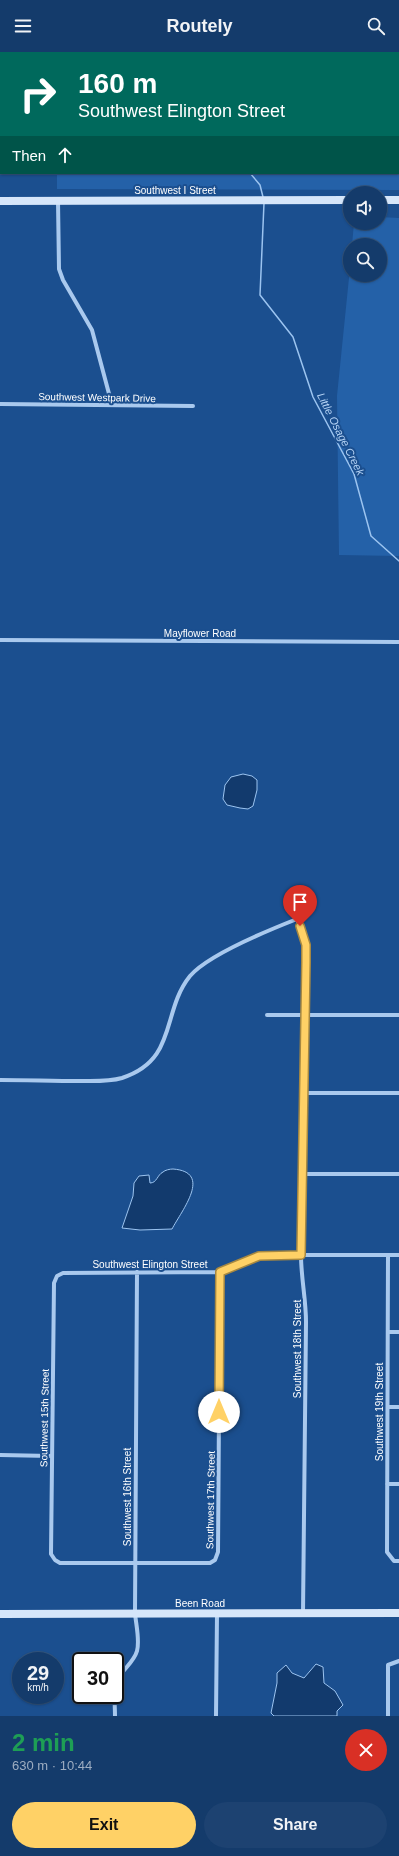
<!DOCTYPE html>
<html lang="en">
<head>
<meta charset="utf-8">
<style>
	body { margin:0; font-family:Helvetica,sans-serif; background:#1d4271; color:#f1f3f6; height:100vh; display:flex; flex-direction:column; font-size:15px; white-space:nowrap }
	* { box-sizing:border-box; margin:0 }
	p { font-size:13px; color:#9dadc1 }
	.icon { flex:none; width:22px; height:22px; fill:none; stroke:currentColor; stroke-width:2; stroke-linecap:round; stroke-linejoin:round }
	.map { position:relative; height:1664px; overflow:hidden }
	.details { display:flex; flex-direction:column; background:#143b6b; flex:1 }
	.details>* { flex:none }
	.banner { position:absolute; left:0px; top:0px; width:399px; height:122px; box-shadow:0 1px 3px #0004,0 0 0 1px #33557e; background:#00695c; color:#fff; overflow:hidden }
	.tools { position:absolute; left:343px; top:134px; display:grid; gap:8px }
	.tools a { display:grid; place-items:center; width:44px; height:44px; border-radius:50%; background:#143b6b; box-shadow:0 1px 3px #0004,0 0 0 1px #33557e; font-size:20px }
	.speed { position:absolute; left:12px; top:1600px; display:flex; gap:8px; font-size:20px; font-weight:700; text-align:center }
	.speed>* { display:grid; place-content:center; width:52px; height:52px; border-radius:50%; background:#143b6b; box-shadow:0 1px 3px #0004,0 0 0 1px #33557e; line-height:1 }
	.speed small { font-size:10px; font-weight:400 }
	.speed .limit { border:2px solid #111; border-radius:6px; background:#fff; color:#111 }
	.pin { position:absolute; display:grid; place-items:center; width:34px; height:34px; color:#fff; margin:-41px -17px; border-radius:50% 50% 50% 0; rotate:-45deg; box-shadow:0 0 4px #0007 }
	.pin .icon { rotate:45deg }
	.me { position:absolute; width:44px; margin:-22px; rotate:0deg; stroke-linejoin:round; filter:drop-shadow(0 0 3px #0008) }
	.turn { display:flex; align-items:center; gap:14px; height:84px; padding:0 12px; font-size:18px }
	.turn .icon { width:52px; height:52px; stroke-width:2.5 }
	.turn b { display:block; font-size:28px; line-height:34px }
	.then { display:flex; align-items:center; height:38px; padding:0 12px; background:#0003; gap:8px; font-size:15px }
	.round { display:grid; place-items:center; flex:none; width:42px; height:42px; border-radius:21px; background:#1d4271 }
	.overview { display:flex; align-items:center; justify-content:space-between; height:68px; padding:0 12px }
	h1 { font-size:24px; font-weight:600; line-height:30px; color:#1e9e55 }
	.action { display:flex; gap:8px; margin-top:auto; padding:8px 12px }
	.action a { flex:1; height:46px; border-radius:24px; background:#ffd166; color:#111; font-size:16px; font-weight:600; line-height:46px; text-align:center }
	.action a+a { background:#1d4271; color:#f1f3f6 }
	header { display:flex; justify-content:space-between; align-items:center; height:52px; padding:0 12px; background:#143b6b; font-size:18px; font-weight:600 }
	.map>svg:first-child { display:block }
	.green { fill:#2461a8 }
	.water { fill:#123a6d; stroke:#9cc4f0 }
	.lines { fill:none; stroke-linecap:round; stroke-linejoin:round }
	.stream { stroke:#9cc4f0; stroke-width:1.5 }
	.street { stroke:#a9c9ee; stroke-width:4 }
	.secondary { stroke:#d6e6fa; stroke-width:8 }
	.route-casing { stroke:#a68842; stroke-width:10 }
	.route { stroke:#ffd166; stroke-width:7 }
	.labels { text-anchor:middle; stroke-width:4; stroke-linejoin:round; paint-order:stroke }
	.street-label { font-size:10px; fill:#fff; stroke:#1b4f8f }
	.water-label { font-size:11px; font-style:italic; fill:#b5d3f5; stroke:#1b4f8f }
</style>
</head>
<body>
<header><svg class="icon" aria-label="menu" viewBox="0 0 24 24"><path d="M4 6h16M4 12h16M4 18h16"/></svg>Routely<svg class="icon" aria-label="search" viewBox="0 0 24 24"><circle cx="10" cy="10" r="6"/><path d="M15 15l6 6"/></svg></header>
<div class="map">
<svg width="399" height="1664" viewBox="0 0 399 1664">
	<rect width="100%" height="100%" fill="#1b4f8f"/>
	<path class="green" d="M47 0H399V138L57 137V121H398V1Z
		M380 165 399 166V504L339 503 337 344 350 216V223H380V193H352L354 171H380Z"/>
	<path class="water" d="M243 722 252 724 257 728V738L253 754 248 757 240 756 227 753 223 747 225 733 231 725Z
		M173 1117C213 1120 182 1158 172 1177L140 1178 122 1176 133 1144 134 1131 139 1124 149 1123 150 1131C157 1131 157 1123 163 1120 165 1118 170 1117 173 1117Z
		M316 1612 323 1615 324 1631 335 1639 343 1653 337 1659V1664H274L271 1661 277 1631V1621L286 1613 292 1621 304 1626Z"/>
	<g class="lines">
		<path class="stream" d="M128 0V1
			M250 121 260 133 263 145
			M264 151 260 243 293 285 313 345 354 422 371 484 399 509"/>
		<path class="street" d="M58 149 59 217 63 228 92 278 112 353
			M0 352 193 354
			M0 588 399 590
			M267 963H399
			M0 1028C26 1028 53 1029 79 1029 93 1029 108 1030 122 1026 178 1008 161 960 190 924 208 903 269 878 297 867L306 893V910L301 1203C301 1226 306 1247 306 1270L303 1561
			M304 1041H399
			M303 1122H399
			M388 1203 387 1500 394 1509H399
			M220 1220 218 1500 215 1508 210 1511H60L55 1508 51 1502 54 1231 57 1224 63 1221 220 1220 259 1204 265 1203H399
			M388 1280H399
			M388 1355H399
			M0 1403 51 1404
			M387 1432H399
			M115 1664C115 1653 113 1637 118 1627 123 1617 134 1610 137 1599 140 1588 136 1573 135 1561L137 1220
			M216 1664 217 1562
			M388 1664V1613L399 1609"/>
		<path class="secondary" d="M380 148H399
			M0 149 350 148
			M0 1562 399 1561"/>
	</g>
	<g class="lines">
		<g class="route-casing">
			<path id="route" d="M219 1360 220 1220 259 1204 301 1203 306 910V893L300 874"/>
		</g>
		<use href="#route" class="route"/>
	</g>
	<g class="labels">
		<g class="street-label">
			<text x="175" y="142">Southwest I Street</text>
			<text transform="translate(97 345) rotate(1)" y="4">Southwest Westpark Drive</text>
			<text x="200" y="585">Mayflower Road</text>
			<text x="150" y="1216">Southwest Elington Street</text>
			<text transform="translate(297 1297) rotate(-90)" y="4">Southwest 18th Street</text>
			<text transform="translate(379 1360) rotate(-90)" y="4">Southwest 19th Street</text>
			<text transform="translate(44 1366) rotate(-89)" y="4">Southwest 15th Street</text>
			<text transform="translate(127 1445) rotate(-90)" y="4">Southwest 16th Street</text>
			<text transform="translate(210 1448) rotate(-89)" y="4">Southwest 17th Street</text>
			<text x="200" y="1555">Been Road</text>
		</g>
		<g class="water-label">
			<text transform="translate(341 382) rotate(63)" y="4">Little Osage Creek</text>
		</g>
	</g>
</svg>
<div class="tools">
<a><svg class="icon" aria-label="sound" viewBox="0 0 24 24"><path d="M4 9h4l5-4v14l-5-4H4zM17 9q2 3 0 6"/></svg></a>
<a><svg class="icon" aria-label="search" viewBox="0 0 24 24"><circle cx="10" cy="10" r="6"/><path d="M15 15l6 6"/></svg></a>
</div>
<div class="speed"><div>29<small>km/h</small></div><div class="limit">30</div></div>
<div class="pin" style="left:300px;top:874px;background:#d93025"><svg class="icon" aria-label="arrive" viewBox="0 0 24 24"><path d="M6 21V4h12l-3 4 3 4H6"/></svg></div>
<svg class="me" style="left:219px;top:1360px" viewBox="-20 -20 40 40"><circle r="19" fill="#fff"/><path d="M0-13L10 11 0 6-10 11z" fill="#ffd166"/></svg>
<div class="banner">
<div class="turn"><svg class="icon" aria-label="right" viewBox="0 0 24 24"><path d="M7 20v-9h11M14 6l5 5-5 5"/></svg><div><b>160 m</b>Southwest Elington Street</div></div>
<div class="then">Then<svg class="icon" aria-label="ahead" viewBox="0 0 24 24"><path d="M12 20V5M6 11l6-6 6 6"/></svg></div>
</div>
</div>
<section class="details">
<div class="overview"><div><h1>2 min</h1><p>630 m · 10:44</p></div><a class="round" style="background:#d93025;color:#fff"><svg class="icon" aria-label="close" viewBox="0 0 24 24"><path d="M6 6l12 12M18 6L6 18"/></svg></a></div>
<div class="action"><a>Exit</a><a>Share</a></div>
</section>
</body>
</html>
